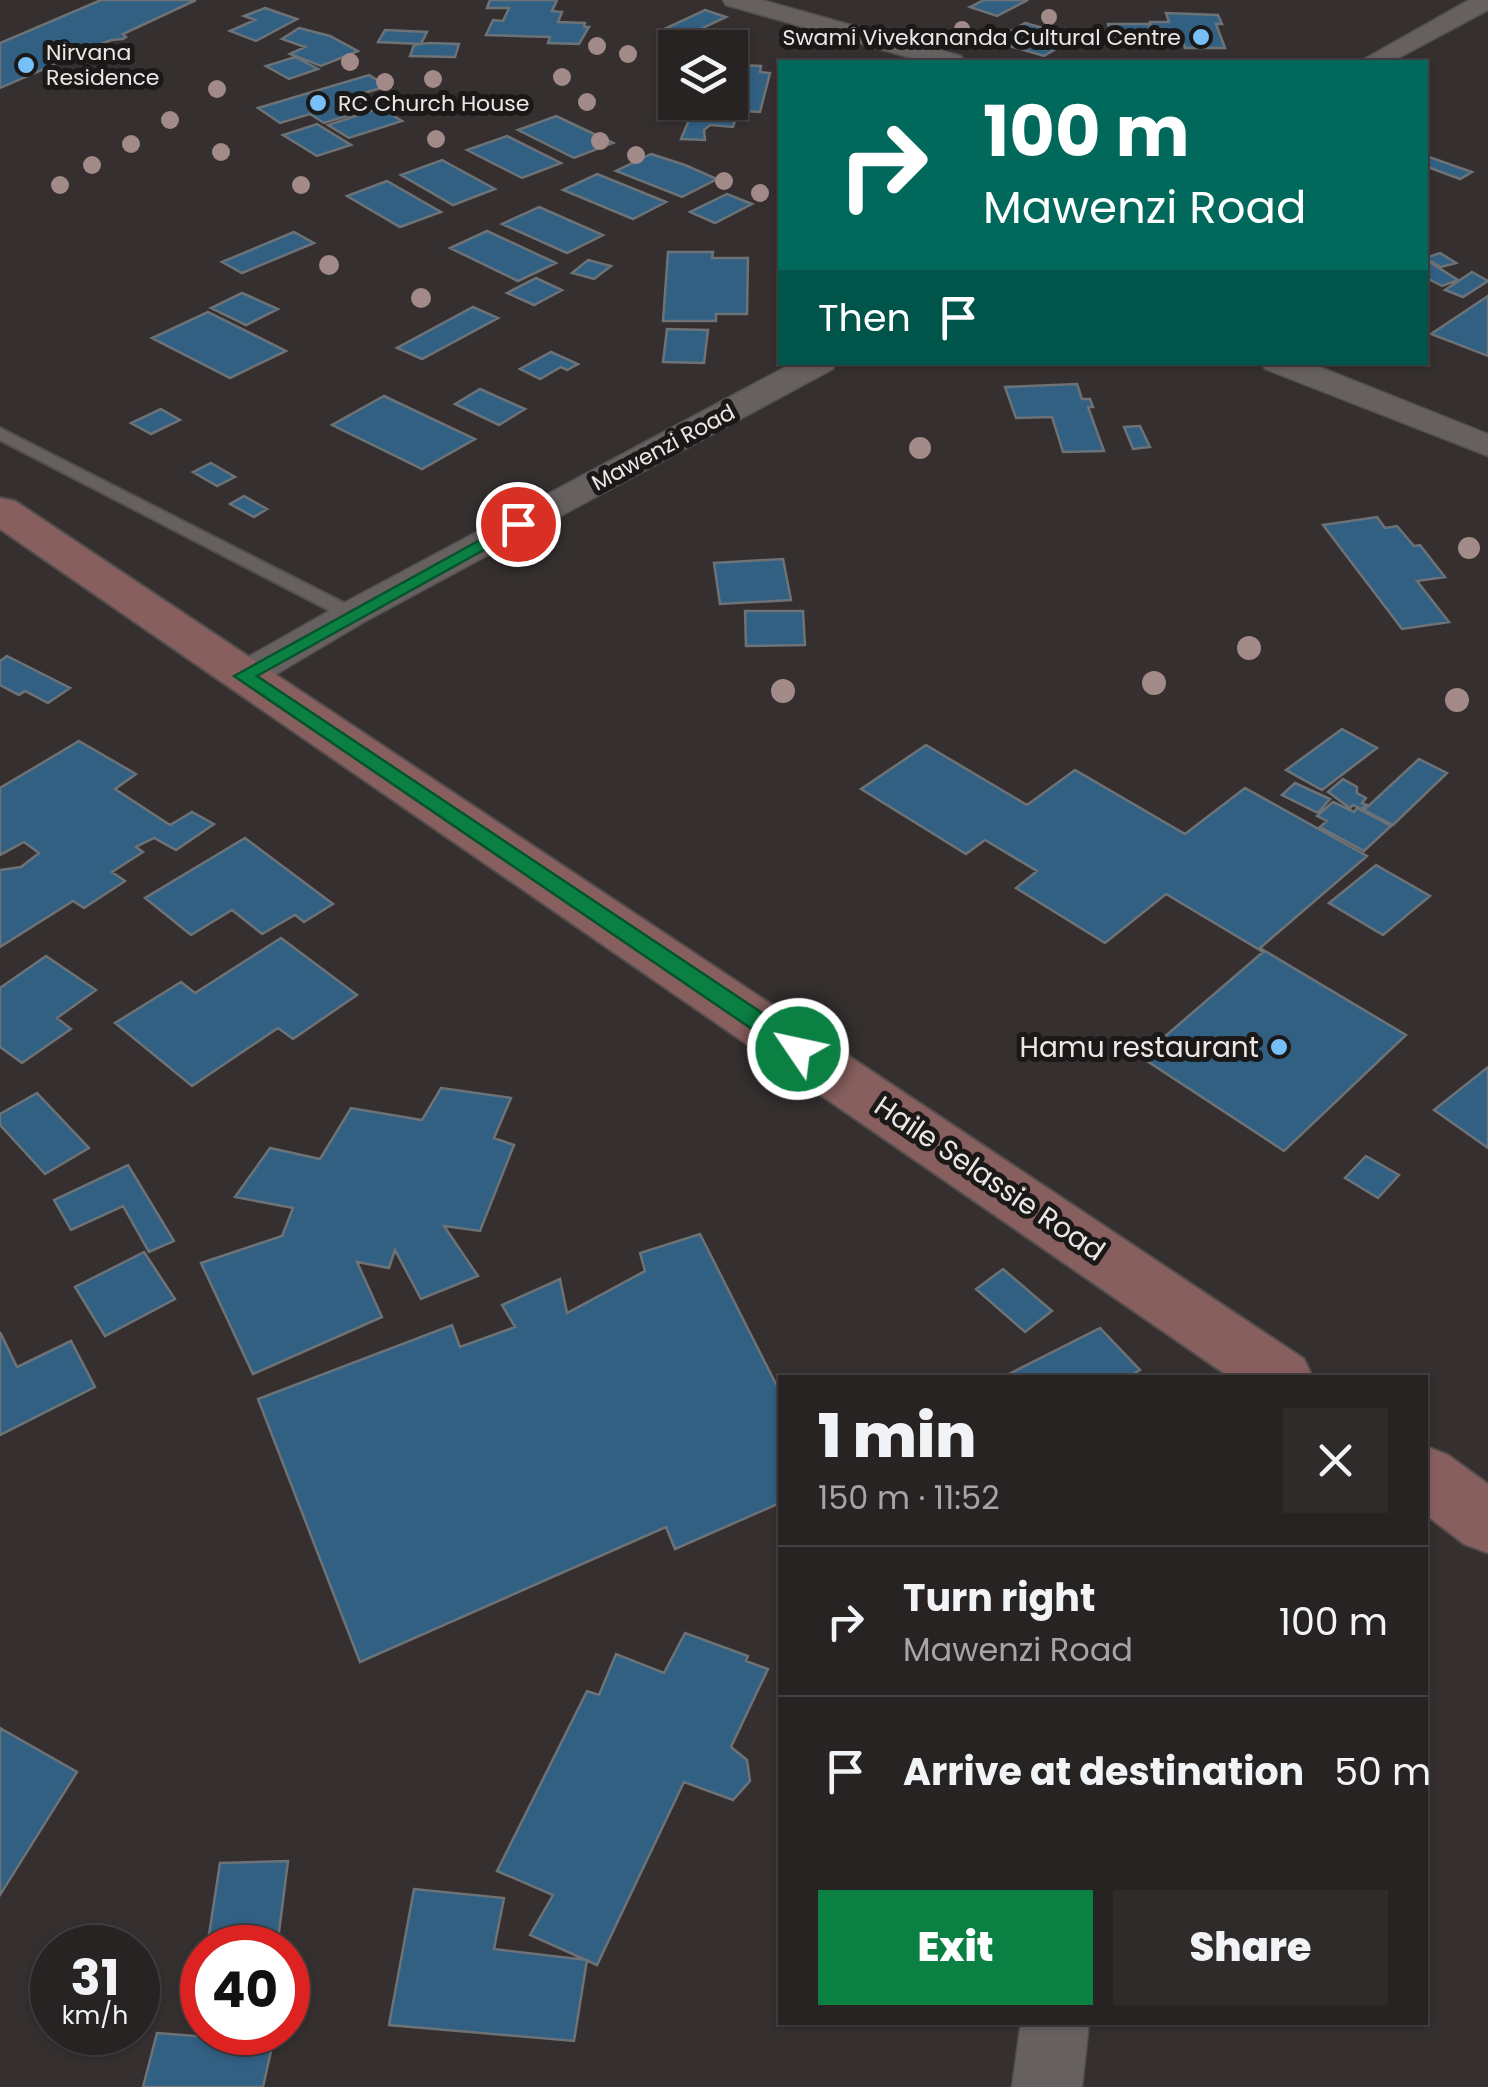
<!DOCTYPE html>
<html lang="en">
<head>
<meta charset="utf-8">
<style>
	body { margin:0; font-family:Poppins,sans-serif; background:#302b2b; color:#f1f3f6; height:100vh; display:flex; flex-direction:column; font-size:38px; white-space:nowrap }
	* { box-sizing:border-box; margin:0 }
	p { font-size:32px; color:#a5a4a6 }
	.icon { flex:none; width:55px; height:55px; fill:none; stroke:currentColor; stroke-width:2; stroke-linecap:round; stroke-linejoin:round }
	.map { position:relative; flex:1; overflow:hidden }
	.details { position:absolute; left:778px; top:1375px; width:650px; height:650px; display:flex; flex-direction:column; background:#282323; border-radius:0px; box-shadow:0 2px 8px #0004,0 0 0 2px #444041 }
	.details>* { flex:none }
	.hud { position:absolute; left:778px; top:60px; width:650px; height:305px; border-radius:0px; box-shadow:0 2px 8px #0004,0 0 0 2px #444041; background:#00695c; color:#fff; overflow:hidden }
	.controls { position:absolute; left:658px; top:30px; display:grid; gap:20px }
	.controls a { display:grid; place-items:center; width:90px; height:90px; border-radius:0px; background:#282323; box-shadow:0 2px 8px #0004,0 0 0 2px #444041; font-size:50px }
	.speed { position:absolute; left:30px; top:1925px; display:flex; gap:20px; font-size:50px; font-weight:700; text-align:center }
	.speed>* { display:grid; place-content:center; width:130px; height:130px; border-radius:50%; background:#282323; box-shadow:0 2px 8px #0004,0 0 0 2px #444041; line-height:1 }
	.speed small { font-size:25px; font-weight:400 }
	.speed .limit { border:15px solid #d22; background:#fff; color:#111 }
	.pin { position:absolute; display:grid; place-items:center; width:85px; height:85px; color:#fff; margin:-42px; border:5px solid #fff; border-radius:50%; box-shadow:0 2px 10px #0007 }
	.me { position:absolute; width:110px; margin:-55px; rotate:304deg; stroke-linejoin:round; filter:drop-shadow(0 0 8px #0008) }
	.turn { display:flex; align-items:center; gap:35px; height:210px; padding:0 40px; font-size:45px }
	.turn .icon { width:130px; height:130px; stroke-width:2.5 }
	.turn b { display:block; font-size:70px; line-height:85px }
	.then { display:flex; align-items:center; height:95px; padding:0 40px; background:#0003; gap:20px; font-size:38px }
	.round { display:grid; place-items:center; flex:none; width:105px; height:105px; border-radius:0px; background:#302b2b }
	.summary { display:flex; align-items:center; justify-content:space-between; height:170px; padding:0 40px }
	h1 { font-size:60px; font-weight:800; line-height:75px }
	.button { display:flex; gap:20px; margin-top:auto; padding:20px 40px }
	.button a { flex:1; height:115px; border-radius:0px; background:#0b8043; color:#fff; font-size:40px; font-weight:800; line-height:115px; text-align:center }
	.button a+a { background:#302b2b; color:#f1f3f6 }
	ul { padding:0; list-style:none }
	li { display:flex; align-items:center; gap:30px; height:150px; padding:0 40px; border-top:2px solid #444041 }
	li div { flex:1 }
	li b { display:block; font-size:38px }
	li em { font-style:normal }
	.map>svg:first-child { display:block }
	.building { fill:#326083; stroke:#6d7276; stroke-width:2.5 }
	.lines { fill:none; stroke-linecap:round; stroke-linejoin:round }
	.lane-casing { stroke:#534d4d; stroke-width:4 }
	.street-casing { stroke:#534d4d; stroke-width:3 }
	.secondary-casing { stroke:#534d4d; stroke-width:4 }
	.lane { fill:#676060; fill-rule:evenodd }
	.street { fill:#676060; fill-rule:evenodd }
	.secondary { fill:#875f5e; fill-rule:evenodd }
	.tree { fill:#a18a88 }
	.route { fill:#0b8043; stroke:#07532c; stroke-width:2.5 }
	.poi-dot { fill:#77c0f7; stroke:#1b1818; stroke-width:4 }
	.labels { text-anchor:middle; stroke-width:10; stroke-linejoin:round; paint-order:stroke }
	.far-poi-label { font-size:22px; fill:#ebe7e7; stroke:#1b1818; text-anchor:start }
	.far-street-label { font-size:22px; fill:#ebe7e7; stroke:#1b1818 }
	.poi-label { font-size:28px; fill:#ebe7e7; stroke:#1b1818; text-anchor:end }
	.street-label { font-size:28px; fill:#ebe7e7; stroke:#1b1818 }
</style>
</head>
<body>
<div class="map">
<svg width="1488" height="2087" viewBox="0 0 1488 2087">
	<rect width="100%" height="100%" fill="#352f2f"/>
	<path class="building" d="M101 0H196L123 34 126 37 123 39 111 40 0 88V43Z
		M490 0H557L552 11 562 12 558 22 585 23 584 27H589L579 44 548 43 550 37 486 35 493 20 503 21 509 8H487Z
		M984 0H1028L997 16 970 7Z
		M265 8 297 19 256 41 230 31 255 20 244 16Z
		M705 10 726 17 684 37 662 30Z
		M1166 13 1218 15 1222 24H1216L1225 48H1185L1182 39H1155L1150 22H1169Z
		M1025 23 1076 37 1044 56 993 41Z
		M1108 24H1149L1151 38 1110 37Z
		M299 28 330 36 358 51 321 66 290 54 305 47 282 39Z
		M385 30 427 32 421 44 378 42Z
		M429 43 459 44 455 57 410 56 414 45Z
		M730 52 743 53 739 65 761 66 760 72 770 73 760 112 694 108 695 103 689 102H730Z
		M295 57 318 69 289 79 266 66Z
		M369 75 387 86 351 97 370 109 324 123 310 114 280 123 258 108Z
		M380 108 402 121 349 138 328 125Z
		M691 115 736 118 733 127 710 125 704 130 705 140 681 139Z
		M556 116 613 143 574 158 518 130Z
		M317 124 351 145 317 156 283 135Z
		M507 136 561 163 522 178 467 150Z
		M651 154 685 165 717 179 682 197 616 171Z
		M1429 157 1472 172 1460 179 1425 166Z
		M442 160 495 189 453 205 401 175Z
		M597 174 666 202 633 219 563 190Z
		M387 181 441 212 400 227 347 196Z
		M727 194 752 204 715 223 690 212Z
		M539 207 603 235 567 253 502 224Z
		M487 231 556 263 518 281 450 248Z
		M294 232 314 243 242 273 222 262Z
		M668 252H713L712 258H748L747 314H716V321H663Z
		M1440 253 1456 263 1441 267 1425 258Z
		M588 260 611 266 594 279 572 273Z
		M1425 263H1431L1458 280 1442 286 1425 277Z
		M1472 272 1488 281 1463 297 1445 290Z
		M536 278 562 290 534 305 507 293Z
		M242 293 278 309 246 325 211 308Z
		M1488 296V356L1431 334Z
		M473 307 498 318 422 359 397 348Z
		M208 312 286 351 230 378 152 338Z
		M667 329 708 330 704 363 663 362Z
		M551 352 578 364 567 370 561 367 540 379 520 369Z
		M1077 384 1082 399H1090L1093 407H1088L1104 451 1063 452 1052 417 1016 418 1005 387Z
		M480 389 525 409 499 425 455 404Z
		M384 396 475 439 422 469 332 425Z
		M161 409 180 420 151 434 131 423Z
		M1140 426 1150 447 1133 449 1124 427Z
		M211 463 235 477 217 486 193 472Z
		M244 496 267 509 254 517 230 504Z
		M1377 517 1385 528 1397 526 1414 546 1420 545 1445 577 1417 581 1449 622 1402 629 1323 525Z
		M783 559 791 600 720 604 714 563Z
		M745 611H803L805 645 746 646Z
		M7 656 70 688 48 703 25 691 19 695 0 685V661Z
		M1342 729 1377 748 1322 790 1286 770Z
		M79 741 136 774 115 789 170 825 192 812 214 824 176 850 154 838 136 847 143 852 112 872 125 881 84 908 73 901 0 947V870L21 867 39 853 24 842 0 855V788Z
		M926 745 1027 805 1075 770 1185 834 1245 788 1367 856 1260 948 1406 1035 1284 1151 1141 1057 1263 952 1166 894 1105 943 1016 888 1037 871 985 840 966 854 861 789Z
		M1419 759 1447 773 1393 825 1364 810Z
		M1343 779 1357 787V793L1366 798 1362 803 1367 805 1361 809 1353 805 1350 808 1328 792Z
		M1295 783 1330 799 1318 813 1282 795Z
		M1333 802 1354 812 1357 808 1391 826 1364 851 1320 827 1327 821 1317 816Z
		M245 838 333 904 304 922 295 915 262 934 232 910 191 935 145 898Z
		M1376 865 1430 896 1383 935 1329 903Z
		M281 938 357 995 293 1039 278 1028 192 1086 115 1023 181 982 195 993Z
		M46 956 96 990 57 1018 71 1029 22 1063 0 1047V988Z
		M1488 1067V1148L1434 1110Z
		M441 1088 511 1098 494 1138 514 1145 480 1231 444 1226 478 1276 421 1299 395 1250 389 1268 357 1262 382 1317 253 1374 201 1263 282 1236 293 1208 235 1197 270 1148 320 1159 351 1108 422 1120Z
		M37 1093 89 1148 45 1174 0 1125V1114Z
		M1366 1156 1399 1175 1378 1198 1345 1178Z
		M128 1165 174 1241 149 1252 123 1206 71 1230 54 1200Z
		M700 1234 780 1392V1503L675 1549 666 1527 360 1662 258 1399 452 1325 460 1347 515 1327 502 1305 560 1279 567 1313 645 1271 640 1253Z
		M144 1252 175 1299 105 1336 75 1287Z
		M1003 1269 1052 1311 1025 1332 976 1289Z
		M1100 1328 1140 1370 1126 1378H1001Z
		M0 1332 17 1367 71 1341 95 1387 0 1435Z
		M685 1633 748 1656 746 1661 768 1669 731 1747 747 1760 750 1781 733 1800 684 1782 597 1965 530 1935 553 1895 497 1871 587 1691 599 1695 616 1654 664 1673Z
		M0 1728 77 1772 0 1895Z
		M288 1861 277 1948H207L220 1863Z
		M414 1889 504 1898 494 1949 587 1960 574 2041 389 2025Z
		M157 2033 273 2042 263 2087H143Z"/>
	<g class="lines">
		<g class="lane-casing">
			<path id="lane" d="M0 428 358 610 361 614 358 618H344L0 440Z"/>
		</g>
		<g class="street-casing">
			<path id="street" d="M723 0H762L961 56 965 62H925L726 5Z
				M1469 0H1488V10L1391 62H1359Z
				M795 362H837L833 369 364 622 258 685 244 688 230 685 224 676 230 667 338 606Z
				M1261 362H1307L1488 434V456L1265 369Z
				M1021 2022H1089L1082 2087H1012Z"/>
		</g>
		<g class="secondary-casing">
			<path id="secondary" d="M0 498 15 501 1304 1359 1313 1378H1231L0 529Z
				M1425 1446 1448 1455 1488 1484V1553L1464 1544 1425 1514Z"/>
		</g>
		<use href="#lane" class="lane"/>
		<use href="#street" class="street"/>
		<use href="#secondary" class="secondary"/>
	</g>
	<g class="tree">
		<circle cx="1049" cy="17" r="8"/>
		<circle cx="962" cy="29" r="8"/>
		<circle cx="597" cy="46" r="9"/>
		<circle cx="628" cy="54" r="9"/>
		<circle cx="350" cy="62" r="9"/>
		<circle cx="562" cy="77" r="9"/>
		<circle cx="433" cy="79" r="9"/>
		<circle cx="385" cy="82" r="9"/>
		<circle cx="217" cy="89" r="9"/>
		<circle cx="587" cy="102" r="9"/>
		<circle cx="170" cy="120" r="9"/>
		<circle cx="436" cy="139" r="9"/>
		<circle cx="600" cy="141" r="9"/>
		<circle cx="131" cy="144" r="9"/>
		<circle cx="221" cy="152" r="9"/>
		<circle cx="636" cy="155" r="9"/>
		<circle cx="92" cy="165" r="9"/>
		<circle cx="724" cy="181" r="9"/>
		<circle cx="60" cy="185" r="9"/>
		<circle cx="301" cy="185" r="9"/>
		<circle cx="760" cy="193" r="9"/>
		<circle cx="329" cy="265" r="10"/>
		<circle cx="421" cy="298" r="10"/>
		<circle cx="920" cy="448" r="11"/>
		<circle cx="1469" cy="548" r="11"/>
		<circle cx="1249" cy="648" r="12"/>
		<circle cx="1154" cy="683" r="12"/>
		<circle cx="783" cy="691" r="12"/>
		<circle cx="1457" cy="700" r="12"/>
	</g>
	<path class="route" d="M518 519 527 524 525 527 257 676 807 1043 810 1049 807 1055H790L234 676Z"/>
	<g class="poi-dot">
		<circle cx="1201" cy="37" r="10"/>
		<circle cx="26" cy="65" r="10"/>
		<circle cx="318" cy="103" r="10"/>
		<circle cx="1279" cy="1047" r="10"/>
	</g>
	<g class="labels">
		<g class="far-poi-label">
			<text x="1181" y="45" text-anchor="end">Swami Vivekananda Cultural Centre</text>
			<text x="46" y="60">Nirvana<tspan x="46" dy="25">Residence</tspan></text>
			<text x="338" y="111">RC Church House</text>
		</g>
		<g class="far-street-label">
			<text transform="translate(663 447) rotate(-28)" y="8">Mawenzi Road</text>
		</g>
		<g class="poi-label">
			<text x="1259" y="1057">Hamu restaurant</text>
		</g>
		<g class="street-label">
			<text transform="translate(990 1178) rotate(34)" y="10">Haile Selassie Road</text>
		</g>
	</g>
</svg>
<div class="controls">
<a><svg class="icon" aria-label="layers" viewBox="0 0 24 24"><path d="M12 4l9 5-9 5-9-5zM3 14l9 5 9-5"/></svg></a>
</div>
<div class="speed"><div>31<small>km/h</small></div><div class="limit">40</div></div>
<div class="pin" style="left:518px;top:524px;background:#d93025"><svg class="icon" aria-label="arrive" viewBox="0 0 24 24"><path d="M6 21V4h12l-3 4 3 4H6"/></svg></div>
<svg class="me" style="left:798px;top:1049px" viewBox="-20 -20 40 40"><circle r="17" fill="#0b8043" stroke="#fff" stroke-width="3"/><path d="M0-11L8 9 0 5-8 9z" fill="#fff"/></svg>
<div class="hud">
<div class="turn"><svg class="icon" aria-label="right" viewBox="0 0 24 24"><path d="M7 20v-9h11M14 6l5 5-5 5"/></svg><div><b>100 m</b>Mawenzi Road</div></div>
<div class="then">Then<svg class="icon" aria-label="arrive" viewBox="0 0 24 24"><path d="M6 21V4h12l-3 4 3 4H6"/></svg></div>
</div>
<section class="details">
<div class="summary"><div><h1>1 min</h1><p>150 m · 11:52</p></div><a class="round"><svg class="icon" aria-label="close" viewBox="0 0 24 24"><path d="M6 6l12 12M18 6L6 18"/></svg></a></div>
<ul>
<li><svg class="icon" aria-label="right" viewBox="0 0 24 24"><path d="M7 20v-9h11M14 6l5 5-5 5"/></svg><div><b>Turn right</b><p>Mawenzi Road</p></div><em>100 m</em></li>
<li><svg class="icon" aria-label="arrive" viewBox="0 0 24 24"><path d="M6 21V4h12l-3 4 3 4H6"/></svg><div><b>Arrive at destination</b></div><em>50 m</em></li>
</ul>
<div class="button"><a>Exit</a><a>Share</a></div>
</section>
</div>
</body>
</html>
